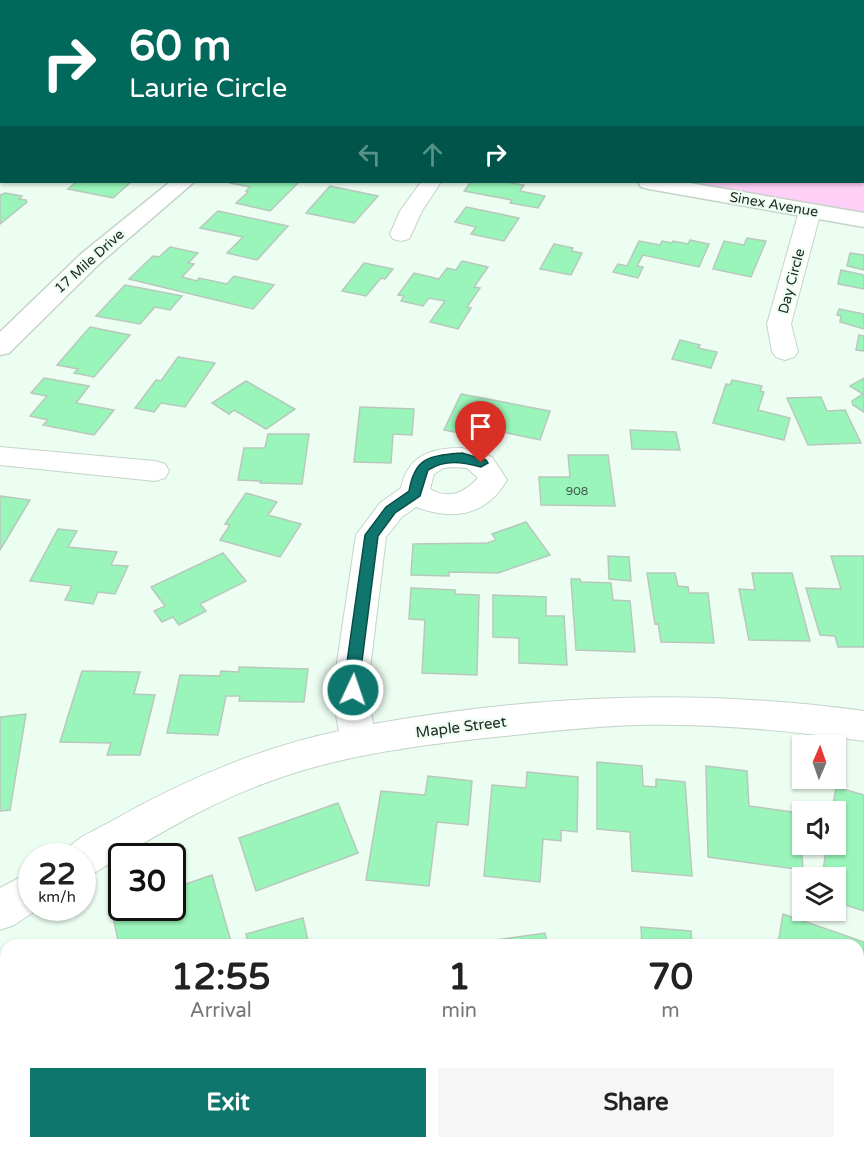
<!DOCTYPE html>
<html lang="en">
<head>
<meta charset="utf-8">
<style>
	body { margin:0; font-family:"Varela Round",sans-serif; background:#f6f6f6; color:#222; height:100vh; display:flex; flex-direction:column; font-size:22px; white-space:nowrap }
	* { box-sizing:border-box; margin:0 }
	p { font-size:20px; color:#767676 }
	.icon { flex:none; width:33px; height:33px; fill:none; stroke:currentColor; stroke-width:2; stroke-linecap:round; stroke-linejoin:round }
	.map { position:relative; flex:1; overflow:hidden }
	.details { position:absolute; left:0px; top:939px; width:864px; height:210px; display:flex; flex-direction:column; background:#fff; border-radius:18px 18px 0 0; box-shadow:0 2px 4px #0004 }
	.details>* { flex:none }
	.top-card { position:absolute; left:0px; top:0px; width:864px; height:183px; box-shadow:0 2px 4px #0004; background:#00695c; color:#fff; overflow:hidden }
	.needle { width:39px; rotate:2deg }
	.buttons { position:absolute; left:792px; top:735px; display:grid; gap:12px }
	.buttons a { display:grid; place-items:center; width:54px; height:54px; border-radius:0px; background:#fff; box-shadow:0 2px 4px #0004; font-size:30px }
	.speed { position:absolute; left:18px; top:843px; display:flex; gap:12px; font-size:30px; font-weight:700; text-align:center }
	.speed>* { display:grid; place-content:center; width:78px; height:78px; border-radius:50%; background:#fff; box-shadow:0 2px 4px #0004; line-height:1 }
	.speed small { font-size:15px; font-weight:400 }
	.speed .limit { border:3px solid #111; border-radius:9px; background:#fff; color:#111 }
	.pin { position:absolute; display:grid; place-items:center; width:51px; height:51px; color:#fff; margin:-62px -26px; border-radius:50% 50% 50% 0; rotate:-45deg; box-shadow:0 0 6px #0007 }
	.pin .icon { rotate:45deg }
	.me { position:absolute; width:66px; margin:-33px; rotate:3deg; stroke-linejoin:round; filter:drop-shadow(0 0 4px #0008) }
	.turn { display:flex; align-items:center; gap:21px; height:126px; padding:0 30px; font-size:27px }
	.turn .icon { width:78px; height:78px; stroke-width:2.5 }
	.turn b { display:block; font-size:42px; line-height:51px }
	.lanes { display:flex; align-items:center; height:57px; padding:0 30px; background:#0003; justify-content:center; gap:30px; direction:ltr }
	.lanes .off { opacity:.35 }
	.eta { display:flex; justify-content:space-evenly; align-items:center; height:102px; text-align:center }
	.eta b { font-size:36px; font-weight:700; line-height:42px }
	.button { display:flex; gap:12px; margin-top:auto; padding:12px 30px }
	.button a { flex:1; height:69px; border-radius:0px; background:#0f766e; color:#fff; font-size:24px; font-weight:700; line-height:69px; text-align:center }
	.button a+a { background:#f6f6f6; color:#222 }
	.map>svg:first-child { display:block }
	.green { fill:#fecff7 }
	.building { fill:#9af5ba; stroke:#b8c8bc; stroke-width:1.5 }
	.lines { fill:none; stroke-linecap:round; stroke-linejoin:round }
	.lane-casing { stroke:#c4d4c9; stroke-width:3 }
	.street-casing { stroke:#c4d4c9; stroke-width:2 }
	.secondary-casing { stroke:#c4d4c9; stroke-width:3 }
	.lane { fill:#fff; fill-rule:evenodd }
	.street { fill:#fff; fill-rule:evenodd }
	.secondary { fill:#fff; fill-rule:evenodd }
	.route { fill:#0f766e; stroke:#0a4d48; stroke-width:1.5 }
	.labels { text-anchor:middle; stroke-width:4.5; stroke-linejoin:round; paint-order:stroke }
	.number-label { font-size:12px; fill:#415c4a }
	.far-street-label { font-size:14px; fill:#232924; stroke:#ecfdf1 }
	.street-label { font-size:15px; fill:#232924; stroke:#ecfdf1 }
</style>
</head>
<body>
<div class="map">
<svg width="864" height="1149" viewBox="0 0 864 1149">
	<rect width="100%" height="100%" fill="#ecfdf1"/>
	<path class="green" d="M588 0H864V220L649 182H862V2Z"/>
	<path class="building" d="M76 182H131L113 198 68 189Z
		M231 182H299L270 211 236 203 248 192 246 191 250 187 230 183Z
		M471 182H505L524 185 520 191 545 196 538 208 510 203 512 200 464 191Z
		M330 186 378 196 354 223 306 213Z
		M5 193 22 196 19 199 26 200 27 202 0 224V195Z
		M466 207 519 218 504 241 471 234 476 227 455 222Z
		M218 211 288 226 257 260 227 253 243 237 200 228Z
		M747 238 766 241 751 277 713 269 724 241 744 245Z
		M690 240 709 244 699 267 643 255 637 266 643 267 638 278 613 272 618 264 627 266 639 241 660 245 662 241 672 243 673 241 688 244Z
		M554 244 573 248 571 251 582 253 571 275 540 269Z
		M170 247 198 253 188 263 194 264 182 277 197 281 199 278 227 284 234 276 274 285 253 309 129 279 153 256 159 257Z
		M850 253 864 255V270L847 266Z
		M462 261 488 267 474 287 480 288 467 307 471 308 458 329 430 322 445 301 429 298 423 306 401 301 404 296 398 295 414 273 439 279 447 268 456 270Z
		M364 263 393 269 385 279 381 278 366 296 342 291Z
		M841 270 864 275V289L838 284Z
		M125 285 182 296 170 310 155 307 140 324 96 316Z
		M839 309 864 314V329L840 322 841 316 837 315Z
		M90 327 130 335 94 377 74 373 78 369 57 365Z
		M859 335 864 336V351L856 350Z
		M680 340 700 345 698 348 717 352 711 368 672 359Z
		M178 357 215 363 185 407 161 403 154 412 135 408 156 380 161 381Z
		M44 378 89 386 76 403 114 410 94 435 43 425 48 420 30 416 47 396 31 393Z
		M864 378V412L853 405 852 401 863 394 850 386Z
		M732 380 762 386 760 391 764 392 758 410 790 418 784 440 713 423 726 384 730 385Z
		M246 381 295 409 266 429 234 410 229 414 212 403Z
		M461 394 550 411 540 440 484 428 480 437 444 430Z
		M821 397 827 411 845 410 861 443 808 445 787 398Z
		M360 407 414 409 412 435 393 434 391 463 354 462Z
		M630 430 676 432 680 450 632 449Z
		M268 434H309L302 484 260 483 261 481 238 480 244 448H265Z
		M568 455H608L615 506 541 505 539 477H570Z
		M246 493 277 502 268 515 301 524 280 557 220 540 230 525 225 524Z
		M0 496 30 500 0 550Z
		M526 522 550 555 498 573 449 572V576L411 575 413 544 487 543 496 540 492 534Z
		M58 529 77 531 68 547 117 552 111 565 128 566 115 594 98 592 93 604 65 600 72 586 30 581Z
		M223 553 246 581 200 604 206 611 179 625 173 617 162 622 154 611 165 606 151 587Z
		M608 556 629 557 631 581 609 579Z
		M831 556H864V647H838L835 636 820 635 806 588 841 589Z
		M647 573H675L678 586 688 587 689 593H708L714 643 661 642 658 623 655 624Z
		M752 573H792L810 641 749 640 739 589 755 590Z
		M571 579H580L581 582 611 583 613 600 630 601 635 652 576 650Z
		M411 588 455 590V594L479 595 477 675 422 673 425 620 409 619Z
		M493 595 546 597V616H564L567 665 519 663V638L493 637Z
		M239 667 308 669 304 702 239 701 240 696H226L218 735 167 733 180 675 220 676 221 671 239 672Z
		M82 671 140 672 134 694 155 695 140 755H107L111 743 60 742Z
		M26 714 10 810 0 811V717Z
		M597 762 642 766 643 786 656 787V779L685 782 692 876 632 871 630 832 597 829Z
		M706 766 747 771 749 806 799 813 803 870 708 857Z
		M527 772 578 777 577 832 561 830V841L543 839 540 882 484 876 492 785 526 788Z
		M428 776 472 781 468 825 437 822 429 886 366 880 381 791 425 795Z
		M836 787 864 795V911L836 902V878H822L827 844H836V812H832Z
		M338 803 358 853 256 891 239 838Z
		M177 873 180 886 212 875 232 945H119L111 907 122 903V908H172V875Z
		M783 914 864 942V1033L858 1031V945L778 944Z
		M303 918 309 945H248L246 934Z
		M641 927 691 931 692 945H642Z
		M545 933 548 945H482L481 942Z
		M858 1062H864V1138L858 1137Z
		M0 1078 6 1079V1134L0 1133Z
		M54 1143H125L122 1149H51Z
		M343 1143H425L424 1149H342Z"/>
	<g class="lines">
		<g class="lane-casing">
			<path id="lane" d="M192 0H200L201 2H193Z
				M332 0H345L344 2Z"/>
		</g>
		<g class="street-casing">
			<path id="street" d="M67 0H84L66 2Z
				M421 182H441L422 211 409 239 401 241 393 239 390 234 400 211Z
				M810 204 818 206 821 211 791 324 798 352 794 357 785 360 776 357 772 352 767 324 799 211 802 206Z
				M0 447 155 461 165 464 169 471 165 478 155 481 0 465Z
				M462 448 492 457 507 480C486 516 453 521 416 507L402 517 386 537 370 669 371 710 373 724C538 695 698 688 864 711V741C788 730 711 723 634 725 584 727 535 733 485 738 413 746 337 756 268 782 207 804 151 838 96 872L82 877V856H64C71 839 94 831 110 822 182 781 258 748 339 731L335 710 336 669 356 535 380 503 401 488C408 455 431 448 462 448ZM453 467 467 468 478 478C464 493 449 500 430 489L434 474 444 468Z
				M32 871V908H40L14 925 0 930V888Z"/>
		</g>
		<g class="secondary-casing">
			<path id="secondary" d="M519 0H536L518 2Z
				M0 42H2V53H0Z
				M170 182H194L99 264 9 353 0 355V332L81 254Z
				M638 182H684L864 213V227L649 189 641 187Z"/>
		</g>
		<use href="#lane" class="lane"/>
		<use href="#street" class="street"/>
		<use href="#secondary" class="secondary"/>
	</g>
	<path class="route" d="M462 453 486 460 488 463 481 467C462 462 446 459 428 470L420 496 395 513 378 536 361 669 359 694H348L346 690V669L365 535 386 507 409 491C415 456 430 456 462 453Z"/>
	<g class="labels">
		<g class="number-label">
			<text x="577" y="495">908</text>
		</g>
		<g class="far-street-label">
			<text transform="translate(774 204) rotate(10)" y="5">Sinex Avenue</text>
			<text transform="translate(89 261) rotate(-42)" y="5">17 Mile Drive</text>
			<text transform="translate(791 281) rotate(-75)" y="5">Day Circle</text>
		</g>
		<g class="street-label">
			<text transform="translate(461 727) rotate(-7)" y="5">Maple Street</text>
		</g>
	</g>
</svg>
<div class="buttons">
<a><svg class="needle" viewBox="-14 -14 28 28"><path d="M0-13l5 13h-10z" fill="#e53935"/><path d="M0 13l5-13h-10z" fill="#767676"/></svg></a>
<a><svg class="icon" aria-label="sound" viewBox="0 0 24 24"><path d="M4 9h4l5-4v14l-5-4H4zM17 9q2 3 0 6"/></svg></a>
<a><svg class="icon" aria-label="layers" viewBox="0 0 24 24"><path d="M12 4l9 5-9 5-9-5zM3 14l9 5 9-5"/></svg></a>
</div>
<div class="speed"><div>22<small>km/h</small></div><div class="limit">30</div></div>
<div class="pin" style="left:481px;top:463px;background:#d93025"><svg class="icon" aria-label="arrive" viewBox="0 0 24 24"><path d="M6 21V4h12l-3 4 3 4H6"/></svg></div>
<svg class="me" style="left:353px;top:690px" viewBox="-20 -20 40 40"><circle r="17" fill="#0f766e" stroke="#fff" stroke-width="3"/><path d="M0-11L8 9 0 5-8 9z" fill="#fff"/></svg>
<div class="top-card">
<div class="turn"><svg class="icon" aria-label="right" viewBox="0 0 24 24"><path d="M7 20v-9h11M14 6l5 5-5 5"/></svg><div><b>60 m</b>Laurie Circle</div></div>
<div class="lanes"><svg class="icon off" aria-label="left" viewBox="0 0 24 24"><path d="M17 20v-9H6M10 6l-5 5 5 5"/></svg><svg class="icon off" aria-label="ahead" viewBox="0 0 24 24"><path d="M12 20V5M6 11l6-6 6 6"/></svg><svg class="icon" aria-label="right" viewBox="0 0 24 24"><path d="M7 20v-9h11M14 6l5 5-5 5"/></svg></div>
</div>
<section class="details">
<div class="eta">
<div><b>12:55</b><p>Arrival</p></div>
<div><b>1</b><p>min</p></div>
<div><b>70</b><p>m</p></div>
</div>
<div class="button"><a>Exit</a><a>Share</a></div>
</section>
</div>
</body>
</html>
